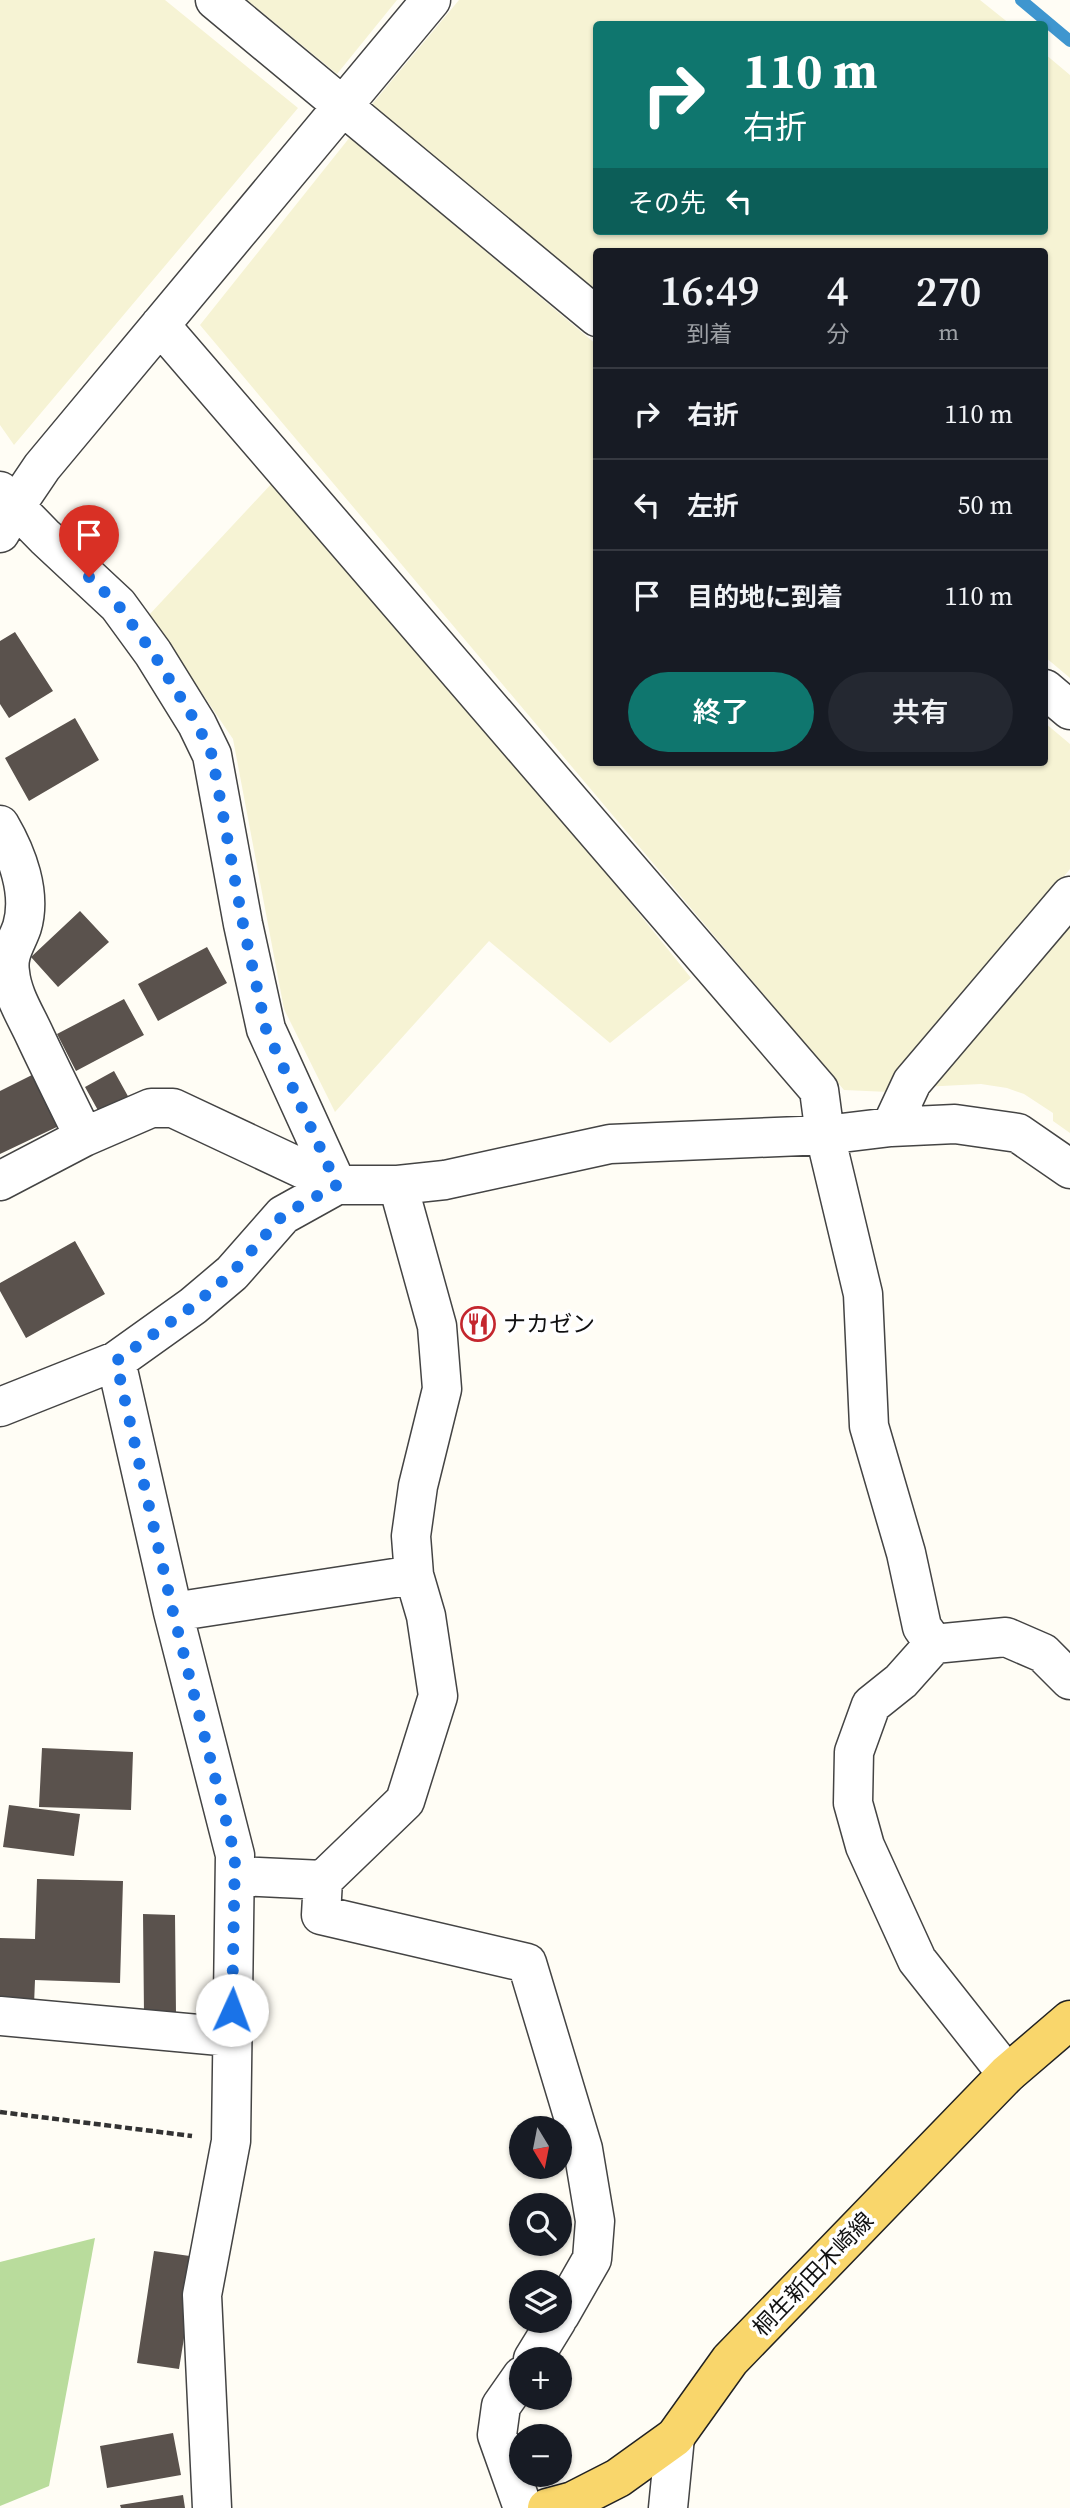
<!DOCTYPE html>
<html lang="ja">
<head>
<meta charset="utf-8">
<style>
	body { margin:0; font-family:"Source Serif 4","Noto Sans JP",serif; background:#242831; color:#f1f3f6; height:100vh; display:flex; flex-direction:column; font-size:26px; white-space:nowrap }
	* { box-sizing:border-box; margin:0 }
	p { font-size:23px; color:#9ea1a6 }
	.icon { flex:none; width:38px; height:38px; fill:none; stroke:currentColor; stroke-width:2; stroke-linecap:round; stroke-linejoin:round }
	.map { position:relative; flex:1; overflow:hidden }
	.drawer { position:absolute; left:593px; top:248px; width:455px; height:518px; display:flex; flex-direction:column; background:#171b24; border-radius:7px; box-shadow:0 2px 5px #0004 }
	.drawer>* { flex:none }
	.banner { position:absolute; left:593px; top:21px; width:455px; height:214px; border-radius:7px; box-shadow:0 2px 5px #0004; background:#0f766e; color:#fff; overflow:hidden }
	.needle { width:46px; rotate:170deg }
	.fabs { position:absolute; left:509px; top:2116px; display:grid; gap:14px }
	.fabs a { display:grid; place-items:center; width:63px; height:63px; border-radius:50%; background:#171b24; box-shadow:0 2px 5px #0004; font-size:35px }
	.pin { position:absolute; display:grid; place-items:center; width:60px; height:60px; color:#fff; margin:-72px -30px; border-radius:50% 50% 50% 0; rotate:-45deg; box-shadow:0 0 7px #0007 }
	.pin .icon { rotate:45deg }
	.me { position:absolute; width:77px; margin:-38px; rotate:2deg; stroke-linejoin:round; filter:drop-shadow(0 0 5px #0008) }
	.turn { display:flex; align-items:center; gap:24px; height:147px; padding:0 35px; font-size:32px }
	.turn .icon { width:91px; height:91px; stroke-width:2.5 }
	.turn b { display:block; font-size:49px; line-height:60px }
	.then { display:flex; align-items:center; height:66px; padding:0 35px; background:#0003; gap:14px; font-size:26px }
	.eta { display:flex; justify-content:space-evenly; align-items:center; height:119px; text-align:center }
	.eta b { font-size:42px; font-weight:600; line-height:49px }
	.primary-button { display:flex; gap:14px; margin-top:auto; padding:14px 35px }
	.primary-button a { flex:1; height:80px; border-radius:42px; background:#0f766e; color:#fff; font-size:28px; font-weight:600; line-height:80px; text-align:center }
	.primary-button a+a { background:#242831; color:#f1f3f6 }
	ul { padding:0; list-style:none }
	li { display:flex; align-items:center; gap:21px; height:91px; padding:0 35px; border-top:2px solid #363941 }
	li div { flex:1 }
	li b { display:block; font-size:26px }
	li em { font-style:normal }
	.map>svg:first-child { display:block }
	.farmland { fill:#f6f3d4 }
	.forest { fill:#b9dc9c }
	.lines { fill:none; stroke-linecap:round; stroke-linejoin:round }
	.stream { stroke:#3f96cf; stroke-width:12 }
	.building { fill:#5a524d }
	.minor-casing { stroke:#444; stroke-width:41 }
	.major-casing { stroke:#222; stroke-width:41 }
	.path { stroke:#333; stroke-width:4.5; stroke-dasharray:7 3.5; stroke-linecap:butt }
	.minor { stroke:#fff; stroke-width:38 }
	.major { stroke:#f9d66b; stroke-width:38 }
	.route { stroke:#1a73e8; stroke-width:12; stroke-dasharray:0 21.6 }
	.labels { text-anchor:middle; stroke-width:7; stroke-linejoin:round; paint-order:stroke }
	.poi-label { font-size:23px; fill:#111; stroke:#fff; text-anchor:start }
	.street-label { font-size:23px; fill:#111; stroke:#fff }
</style>
</head>
<body>
<div class="map">
<svg width="1070" height="2508" viewBox="0 0 1070 2508">
	<rect width="100%" height="100%" fill="#fffdf5"/>
	<path class="farmland" d="M0 0H165L298 108 14 445 0 425Z
		M247 0H397L337 74Z
		M459 0H980L1010 24H597V231H1045V54L1070 75V678L1045 657V252H597V294L368 109Z
		M350 137 597 345V763H1045V723L1070 744V869L889 1092 844 1090 200 325Z
		M274 481 567 824 691 978 610 1043 489 941 335 1112 284 1009 233 739 149 615Z
		M1070 917V1133L1053 1121V1113L1024 1094 1007 1088 981 1084 922 1087Z"/>
	<path class="forest" d="M95 2238 49 2486 0 2506V2262Z"/>
	<g class="lines">
		<path class="stream" d="M1021 0 1070 41"/>
	</g>
	<path class="building" d="M15 632 53 691 9 718 0 704V641Z
		M75 718 99 760 29 801 5 758Z
		M80 911 109 942 58 987 31 957Z
		M207 947 227 983 158 1021 138 984Z
		M124 999 144 1035 76 1071 57 1034Z
		M114 1071 129 1098 100 1114 85 1087Z
		M36 1073 61 1125 0 1154V1091Z
		M75 1241 105 1294 26 1338 0 1291V1283Z
		M42 1748 133 1752 131 1810 39 1807Z
		M9 1805 80 1814 74 1856 3 1847Z
		M37 1879 123 1881 120 1983 35 1980 34 2005 0 2003V1938L35 1939Z
		M143 1914 175 1915 176 2015H144Z
		M154 2251 197 2257 179 2369 137 2363Z
		M173 2433 181 2475 107 2488 100 2446Z
		M183 2495 185 2508H121L120 2505Z"/>
	<g class="lines">
		<g class="minor-casing">
			<path id="minor" d="M215 0 597 317
				M160 325 819 1090 825 1135 863 1294 869 1426 906 1553 922 1627 934 1644 1006 1637 1043 1653 1070 1680
				M0 491 45 537 118 605 153 653 197 724 212 755 243 924 266 1029 337 1185
				M0 533 15 507 42 467 431 0
				M1045 689 1070 710
				M0 825C17 854 32 893 22 927 17 942 7 954 10 972 12 995 26 1016 35 1036 51 1070 68 1104 84 1137
				M891 1127 912 1082 1070 896
				M0 1181 84 1137 151 1108H173L337 1185H398L445 1180 610 1144 825 1135 891 1127 955 1124 1018 1133 1070 1169
				M0 1407 116 1361
				M173 1612 414 1575
				M934 1644 901 1681 871 1705 854 1752 853 1803 865 1846 917 1960 1007 2074
				M236 1876 323 1880 321 1915 527 1963 583 2149 595 2221 592 2259 560 2315
				M323 1880 405 1801 438 1696 426 1616 414 1575 411 1536 418 1486 442 1389 437 1326 398 1185
				M0 2016 231 2037
				M533 2359 557 2320
				M522 2376 501 2406 497 2435 523 2508
				M212 2508 202 2295 231 2141 235 1855 173 1612 116 1361 193 1306 232 1273 283 1215 337 1185
				M668 2508 675 2437"/>
		</g>
		<g class="major-casing">
			<path id="major" d="M547 2508 573 2501 618 2478 675 2437 730 2360 1007 2074 1070 2020"/>
		</g>
		<path class="path" d="M0 2112 192 2136"/>
		<use href="#minor" class="minor"/>
		<use href="#major" class="major"/>
	</g>
	<g class="lines">
		<path class="route" d="M89 577 118 605 153 653 197 724 212 755 243 924 266 1029 337 1185 283 1215 232 1273 193 1306 116 1361 173 1612 235 1856 232 2010"/>
	</g>
	<defs>
		<g id="restaurant-ring" transform="scale(1.75)"><circle r="9.5" fill="#fff" stroke="#c4262e" stroke-width="1.5"/><path d="M-5-6h1v4h1v-4h1v4h1v-4h1v5L-1.5 .5V6h-2V.5L-5-1ZM5-6V6H3V1.5H1.5Q1.5-4 5-6Z" fill="#c4262e"/></g>
	</defs>
	<g fill-rule="evenodd">
		<use href="#restaurant-ring" x="478" y="1324"/>
	</g>
	<g class="labels">
		<g class="poi-label">
			<text x="503" y="1332">ナカゼン</text>
		</g>
		<g class="street-label">
			<text transform="translate(813 2274) rotate(-46)" y="8">桐生新田木崎線</text>
		</g>
	</g>
</svg>
<div class="fabs">
<a><svg class="needle" viewBox="-14 -14 28 28"><path d="M0-13l5 13h-10z" fill="#e53935"/><path d="M0 13l5-13h-10z" fill="#9ea1a6"/></svg></a>
<a><svg class="icon" aria-label="search" viewBox="0 0 24 24"><circle cx="10" cy="10" r="6"/><path d="M15 15l6 6"/></svg></a>
<a><svg class="icon" aria-label="layers" viewBox="0 0 24 24"><path d="M12 4l9 5-9 5-9-5zM3 14l9 5 9-5"/></svg></a>
<a>+</a>
<a>−</a>
</div>
<div class="pin" style="left:89px;top:577px;background:#d93025"><svg class="icon" aria-label="arrive" viewBox="0 0 24 24"><path d="M6 21V4h12l-3 4 3 4H6"/></svg></div>
<svg class="me" style="left:232px;top:2010px" viewBox="-20 -20 40 40"><circle r="19" fill="#fff"/><path d="M0-13L10 11 0 6-10 11z" fill="#1a73e8"/></svg>
<div class="banner">
<div class="turn"><svg class="icon" aria-label="right" viewBox="0 0 24 24"><path d="M7 20v-9h11M14 6l5 5-5 5"/></svg><div><b>110 m</b>右折</div></div>
<div class="then">その先<svg class="icon" aria-label="left" viewBox="0 0 24 24"><path d="M17 20v-9H6M10 6l-5 5 5 5"/></svg></div>
</div>
<section class="drawer">
<div class="eta">
<div><b>16:49</b><p>到着</p></div>
<div><b>4</b><p>分</p></div>
<div><b>270</b><p>m</p></div>
</div>
<ul>
<li><svg class="icon" aria-label="right" viewBox="0 0 24 24"><path d="M7 20v-9h11M14 6l5 5-5 5"/></svg><div><b>右折</b></div><em>110 m</em></li>
<li><svg class="icon" aria-label="left" viewBox="0 0 24 24"><path d="M17 20v-9H6M10 6l-5 5 5 5"/></svg><div><b>左折</b></div><em>50 m</em></li>
<li><svg class="icon" aria-label="arrive" viewBox="0 0 24 24"><path d="M6 21V4h12l-3 4 3 4H6"/></svg><div><b>目的地に到着</b></div><em>110 m</em></li>
</ul>
<div class="primary-button"><a>終了</a><a>共有</a></div>
</section>
</div>
</body>
</html>
